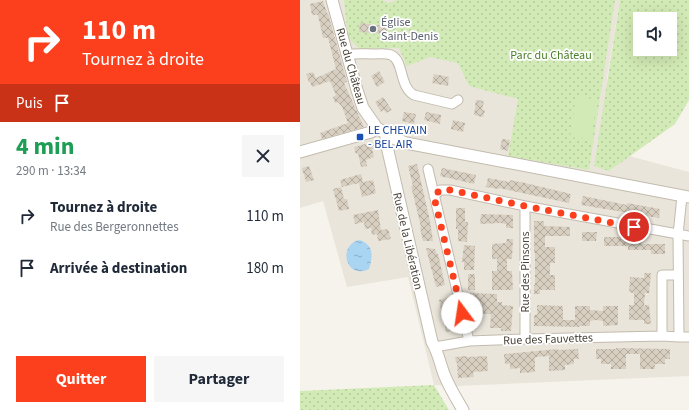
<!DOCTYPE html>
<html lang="fr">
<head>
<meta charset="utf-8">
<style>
	body { margin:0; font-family:"Source Sans 3",sans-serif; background:#f6f6f7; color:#1f2937; height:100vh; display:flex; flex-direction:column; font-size:15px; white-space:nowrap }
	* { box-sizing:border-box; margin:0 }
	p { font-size:13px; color:#747a83 }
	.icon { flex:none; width:22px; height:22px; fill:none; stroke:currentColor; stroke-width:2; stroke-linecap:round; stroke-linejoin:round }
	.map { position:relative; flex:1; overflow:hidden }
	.side { display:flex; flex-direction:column; background:#fff; width:300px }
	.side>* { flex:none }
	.guide { background:#fc3f1d; color:#fff; overflow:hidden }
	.controls { position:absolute; left:333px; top:12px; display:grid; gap:8px }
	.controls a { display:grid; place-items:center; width:44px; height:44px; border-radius:0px; background:#fff; box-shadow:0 4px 16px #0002; font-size:20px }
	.pin { position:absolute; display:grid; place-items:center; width:34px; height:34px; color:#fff; margin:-17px; border:2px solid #fff; border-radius:50%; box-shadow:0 1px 4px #0007 }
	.me { position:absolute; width:44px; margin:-22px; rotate:346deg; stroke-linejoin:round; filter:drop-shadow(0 0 3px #0008) }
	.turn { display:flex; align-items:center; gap:14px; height:84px; padding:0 16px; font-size:18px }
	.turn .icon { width:52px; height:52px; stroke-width:2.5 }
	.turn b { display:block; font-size:28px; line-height:34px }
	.then { display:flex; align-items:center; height:38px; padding:0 16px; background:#0003; gap:8px; font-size:15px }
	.round { display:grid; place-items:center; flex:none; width:42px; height:42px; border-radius:0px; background:#f6f6f7 }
	.head { display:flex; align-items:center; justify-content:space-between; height:68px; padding:0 16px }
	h1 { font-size:24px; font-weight:700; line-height:30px; color:#1e9e55 }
	.primary-button { display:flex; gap:8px; margin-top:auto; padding:8px 16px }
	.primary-button a { flex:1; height:46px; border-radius:0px; background:#fc3f1d; color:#fff; font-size:16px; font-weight:700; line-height:46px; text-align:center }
	.primary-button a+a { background:#f6f6f7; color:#1f2937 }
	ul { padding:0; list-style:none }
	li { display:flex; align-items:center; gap:12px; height:52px; padding:0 16px }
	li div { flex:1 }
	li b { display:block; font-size:15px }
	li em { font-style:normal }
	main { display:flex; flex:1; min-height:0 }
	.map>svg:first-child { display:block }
	.residential { fill:#eae5da }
	.grass { fill:url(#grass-dots); fill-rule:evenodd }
	.garden { fill:#d2eab5 }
	.water { fill:url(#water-ripples) }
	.building { fill:url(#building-cross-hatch) }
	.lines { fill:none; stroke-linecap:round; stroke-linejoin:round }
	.minor-casing { stroke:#c2bbae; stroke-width:11 }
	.tertiary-casing { stroke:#c2bbae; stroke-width:13 }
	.minor { stroke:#fff; stroke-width:9 }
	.tertiary { stroke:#fff; stroke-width:11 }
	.route { stroke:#fc3f1d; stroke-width:7; stroke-dasharray:0 12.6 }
	.worship-dot { fill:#6b7280; stroke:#fff; stroke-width:1.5 }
	.transit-dot { fill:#1a4fb4; stroke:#fff; stroke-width:1.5 }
	.labels { text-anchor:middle; stroke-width:3.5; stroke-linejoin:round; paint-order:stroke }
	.worship-label { font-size:12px; fill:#5b616d; stroke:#fff; text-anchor:start }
	.park-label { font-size:12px; fill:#4a7f2a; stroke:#fff }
	.street-label { font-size:12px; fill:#4b4439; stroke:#fff }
	.transit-label { font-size:12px; fill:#164399; stroke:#fff; text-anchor:start }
</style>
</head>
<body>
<main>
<section class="side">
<div class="guide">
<div class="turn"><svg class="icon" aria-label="right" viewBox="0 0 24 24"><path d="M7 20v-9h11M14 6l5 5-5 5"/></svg><div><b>110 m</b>Tournez à droite</div></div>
<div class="then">Puis<svg class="icon" aria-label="arrive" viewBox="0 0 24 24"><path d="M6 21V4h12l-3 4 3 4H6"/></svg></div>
</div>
<div class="head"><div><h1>4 min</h1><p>290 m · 13:34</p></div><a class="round"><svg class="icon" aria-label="close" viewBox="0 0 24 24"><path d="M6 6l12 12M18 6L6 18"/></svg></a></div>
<ul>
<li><svg class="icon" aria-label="right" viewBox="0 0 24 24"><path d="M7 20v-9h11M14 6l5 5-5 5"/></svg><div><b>Tournez à droite</b><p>Rue des Bergeronnettes</p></div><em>110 m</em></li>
<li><svg class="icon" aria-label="arrive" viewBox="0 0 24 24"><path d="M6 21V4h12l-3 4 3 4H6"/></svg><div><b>Arrivée à destination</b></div><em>180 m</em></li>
</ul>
<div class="primary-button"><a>Quitter</a><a>Partager</a></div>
</section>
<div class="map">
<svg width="389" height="410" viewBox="0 0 389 410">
	<defs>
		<pattern id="grass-dots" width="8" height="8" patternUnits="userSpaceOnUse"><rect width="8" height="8" fill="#d2eab5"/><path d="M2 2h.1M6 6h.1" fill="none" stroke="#b6ca9c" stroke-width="1.8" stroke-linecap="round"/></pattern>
		<pattern id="water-ripples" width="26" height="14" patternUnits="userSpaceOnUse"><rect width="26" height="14" fill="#a9d4f2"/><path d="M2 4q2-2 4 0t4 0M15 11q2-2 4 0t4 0" fill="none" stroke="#8caec5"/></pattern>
		<pattern id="building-cross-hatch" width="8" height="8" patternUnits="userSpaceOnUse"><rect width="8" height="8" fill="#d8cfc1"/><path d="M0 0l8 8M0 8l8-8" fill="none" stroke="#b1aa9e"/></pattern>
	</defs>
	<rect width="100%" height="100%" fill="#f6f3ec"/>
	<path class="residential" d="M0 0H320L307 78 309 171 329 156 389 172V376L158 386 134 385 108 277 47 287 23 201 0 208Z"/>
	<path class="grass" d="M44 0H81L89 3 97 0H315L289 170 208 156 218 99 169 86 158 63 130 57 107 66 99 48 60 49 48 38Z
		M320 0H389V100L375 124 309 171 294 166ZM340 19H370V49H340Z
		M134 385 149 410H0V391Z"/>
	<path class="garden" d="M276 96 297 100 291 140 270 137Z"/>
	<path class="water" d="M59 240C74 244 73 257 69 269 46 280 37 246 59 240Z"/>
	<path class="building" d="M23 1 27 13H28L47 82 44 83 64 127 22 139 20 133 48 123 42 107 38 102 35 103 33 97 36 95 30 81 12 87 10 81 9 82 6 74 13 72 16 78 36 69 28 38H23L18 15H12L10 4Z
		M60 23 87 26V34L59 32Z
		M79 71 85 82 77 87 71 76Z
		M134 74 149 77 148 86 132 83Z
		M83 97 92 110 86 113 84 110 81 112 75 102Z
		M176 100 184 101 182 110H185L183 117 174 115Z
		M104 112 116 114 114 124 102 121Z
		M126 112 141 115 140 124 124 120Z
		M153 120 165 123 163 132 151 129Z
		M202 139 210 140 208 151 200 149Z
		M73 142 75 148 72 149 74 157 66 160 67 166 61 167 58 153 56 154 54 147Z
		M117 164 130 221 133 241H123L120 228 121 227 111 186H113L108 166Z
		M9 166 14 180 6 182 2 168Z
		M142 168 176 175 174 184 140 176Z
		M61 174 63 182 42 187 40 180Z
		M188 178 210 182V180L225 183 271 194 269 203 199 188V189L186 187Z
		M73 180 76 193 62 197 59 183Z
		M41 187 44 199H47L49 209 39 211 33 189Z
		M283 196 317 203 327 205V203L360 209 359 218 281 205Z
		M156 208H165V222H168L167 242 158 241V229H156Z
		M78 210 81 230 88 229 91 239 78 241 77 234 72 235 71 228 65 229 64 222 55 224 53 215Z
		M181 214 213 215V228H206V224L200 223 180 224Z
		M234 221H244V226L270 227V236H245V247H255V263H250V275H255V290H240V294H234V285H235V253H234Z
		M282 232H297L296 241H282Z
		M304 237H321V239H342V244H365V254H351V250H328V246H304Z
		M207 239H213L212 259H207V271H212L213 290H192V271H197V259H192V244L206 243Z
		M164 245 175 246 174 270H164V262H162Z
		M126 248 135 249 137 254H138L145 285 136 287Z
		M344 273H351L349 293H345L344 305H349L351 324H344V320H329V305H334V293L329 292 330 277 344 278Z
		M168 274H175V290H168Z
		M170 293 197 294V302H202V305L213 306 211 331H201V328H190L191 314H171L172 307H170Z
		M148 298 155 330 146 332 139 300Z
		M237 305 263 306V320H275V306H290V310L303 311V306H318V325L303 326V321L296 320 290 321V326H280V327L234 326V315H237Z
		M316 348 370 349V359H365V364H355V369H340V354H326V369H311V364H301V359H296V349H316Z
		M258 349V350L278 349 279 359H274V364L265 365V370L249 371V356L236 357H235V372L220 373V368L210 369V364H205L204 354Z
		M167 356V357L187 356 188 371 173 372 174 377 158 378 157 363H156L155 357Z"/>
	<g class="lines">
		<g class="minor-casing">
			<path id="minor" d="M47 55C56 53 64 54 73 54 79 54 86 53 91 55 104 60 99 87 114 95L152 104 158 100
				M128 169 169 341
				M134 196 140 190H150L225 206 389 236
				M225 206V339
				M362 336V275H377
				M379 337H389
				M135 347 169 341 225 339 362 336 379 337 378 235 382 196"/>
		</g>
		<g class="tertiary-casing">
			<path id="tertiary" d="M32 0 57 90 63 108 77 128 93 138 106 143 389 197
				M86 134V142L132 342C138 352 140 363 144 374 149 387 156 398 163 410
				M0 152 71 132 77 128"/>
		</g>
		<use href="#minor" class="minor"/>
		<use href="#tertiary" class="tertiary"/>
	</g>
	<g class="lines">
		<path class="route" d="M162 313 135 201 134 196 140 190H150L225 206 334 227"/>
	</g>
	<circle class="worship-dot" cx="73" cy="29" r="4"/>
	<rect class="transit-dot" x="56" y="133" width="8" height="8" rx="2"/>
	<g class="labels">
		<g class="worship-label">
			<text x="81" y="26">Église<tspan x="81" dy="14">Saint-Denis</tspan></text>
		</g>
		<g class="park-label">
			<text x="251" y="59">Parc du Château</text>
		</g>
		<g class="street-label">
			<text transform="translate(51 66) rotate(74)" y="4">Rue du Château</text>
			<text transform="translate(108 241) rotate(77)" y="4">Rue de la Libération</text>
			<text transform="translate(225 272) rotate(-90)" y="4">Rue des Pinsons</text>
			<text transform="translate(248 339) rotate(-2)" y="4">Rue des Fauvettes</text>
		</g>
		<g class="transit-label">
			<text x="68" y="134">LE CHEVAIN<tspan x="68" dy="14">- BEL AIR</tspan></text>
		</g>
	</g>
</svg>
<div class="controls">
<a><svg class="icon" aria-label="sound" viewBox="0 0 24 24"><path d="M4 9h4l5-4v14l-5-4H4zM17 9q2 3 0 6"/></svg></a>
</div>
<div class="pin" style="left:334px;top:227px;background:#d93025"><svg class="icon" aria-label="arrive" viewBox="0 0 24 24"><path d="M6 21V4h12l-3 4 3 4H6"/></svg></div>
<svg class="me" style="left:162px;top:313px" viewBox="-20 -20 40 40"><circle r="19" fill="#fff"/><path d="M0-13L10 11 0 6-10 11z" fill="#fc3f1d"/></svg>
</div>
</main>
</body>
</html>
